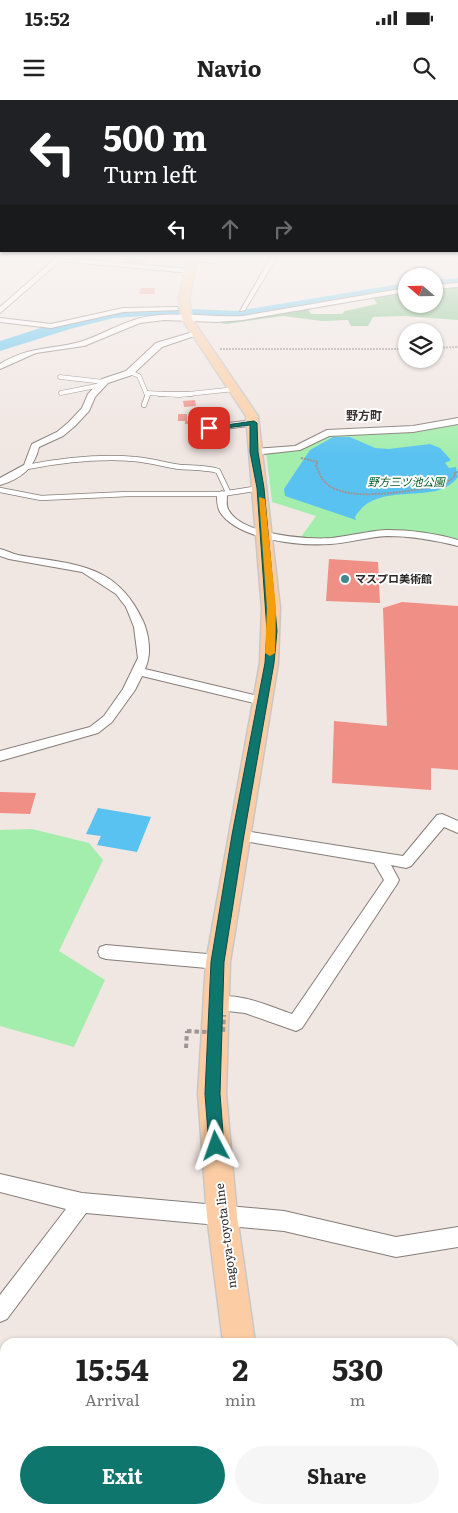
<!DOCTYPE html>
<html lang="en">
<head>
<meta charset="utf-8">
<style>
	body { margin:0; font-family:Literata,"Noto Sans JP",serif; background:#f6f6f6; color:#222; height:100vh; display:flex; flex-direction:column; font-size:19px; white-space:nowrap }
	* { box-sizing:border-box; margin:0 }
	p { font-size:16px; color:#767676 }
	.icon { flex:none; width:28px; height:28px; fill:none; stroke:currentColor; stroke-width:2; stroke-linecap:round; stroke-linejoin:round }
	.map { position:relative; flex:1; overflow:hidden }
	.drawer { position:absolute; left:0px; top:1238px; width:459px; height:176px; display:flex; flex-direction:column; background:#fff; border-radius:15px 15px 0 0; box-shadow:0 1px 4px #0004 }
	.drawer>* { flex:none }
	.top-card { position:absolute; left:0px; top:0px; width:459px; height:152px; box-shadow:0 1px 4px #0004; background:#202124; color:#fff; overflow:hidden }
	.needle { width:32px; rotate:290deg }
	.controls { position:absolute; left:398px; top:168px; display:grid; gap:10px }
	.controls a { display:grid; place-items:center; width:45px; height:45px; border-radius:50%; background:#fff; box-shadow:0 1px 4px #0004; font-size:25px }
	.pin { position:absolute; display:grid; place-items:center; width:42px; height:42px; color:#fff; margin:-21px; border-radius:10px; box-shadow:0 2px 8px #0006 }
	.me { position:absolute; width:55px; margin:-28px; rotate:356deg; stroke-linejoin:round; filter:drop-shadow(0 0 4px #0008) }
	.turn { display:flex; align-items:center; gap:18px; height:105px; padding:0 20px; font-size:22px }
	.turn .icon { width:65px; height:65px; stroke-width:2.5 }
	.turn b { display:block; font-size:35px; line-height:42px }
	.lanes { display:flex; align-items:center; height:48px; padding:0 20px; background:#0003; justify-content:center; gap:25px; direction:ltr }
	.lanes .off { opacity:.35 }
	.eta { display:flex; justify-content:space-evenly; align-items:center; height:85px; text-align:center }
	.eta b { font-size:30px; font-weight:700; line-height:35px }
	.action { display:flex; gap:10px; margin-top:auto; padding:10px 20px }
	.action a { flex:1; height:58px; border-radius:30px; background:#0f766e; color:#fff; font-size:20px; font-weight:700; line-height:58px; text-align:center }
	.action a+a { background:#f6f6f6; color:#222 }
	.status { display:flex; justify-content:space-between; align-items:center; height:35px; padding:0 25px; background:#fff; direction:ltr }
	.status svg { height:14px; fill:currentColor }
	header { display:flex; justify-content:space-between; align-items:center; height:65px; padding:0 20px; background:#fff; font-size:22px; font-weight:700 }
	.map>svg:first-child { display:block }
	.green { fill:#a3eead }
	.forest { fill:#72bd7d }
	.water { fill:#59c2f1 }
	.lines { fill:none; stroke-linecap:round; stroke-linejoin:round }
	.river { fill:#59c2f1; fill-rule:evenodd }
	.building { fill:#ef8f86 }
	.service-far1-casing { stroke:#867d78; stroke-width:5 }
	.service-casing { stroke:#867d78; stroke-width:6 }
	.minor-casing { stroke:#867d78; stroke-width:2 }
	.primary-casing { stroke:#c8c7c7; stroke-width:3 }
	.path-far2 { stroke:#9d9593; stroke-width:2; stroke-dasharray:2 1; stroke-linecap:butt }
	.path-far1 { stroke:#9d9593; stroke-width:4; stroke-dasharray:4.5 3; stroke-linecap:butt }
	.path { stroke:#9d9593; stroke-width:4.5; stroke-dasharray:5.5 4; stroke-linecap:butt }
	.service-far1 { stroke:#fff; stroke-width:4 }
	.service { stroke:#fff; stroke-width:4.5 }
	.minor { fill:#fff; fill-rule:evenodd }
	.primary { fill:#fccda4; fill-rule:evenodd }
	.path-bridge { stroke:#9d9593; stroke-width:4; stroke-dasharray:4.5 3; stroke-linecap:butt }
	.route { fill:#0f766e; stroke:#0a4d48 }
	.slow { fill:#f59e0b }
	.poi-dot { fill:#3f8788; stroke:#fff; stroke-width:2 }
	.labels { text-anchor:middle; stroke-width:4; stroke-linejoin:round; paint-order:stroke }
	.far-park-label { font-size:11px; font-style:italic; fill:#005a20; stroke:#fff }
	.far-poi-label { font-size:11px; font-weight:bold; fill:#2c2827; stroke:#fff; text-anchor:start }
	.far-quarter-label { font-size:12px; font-weight:bold; fill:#3d3531; stroke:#fff }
	.street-label { font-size:12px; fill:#2c2827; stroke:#fff }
</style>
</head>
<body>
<div class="status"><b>15:52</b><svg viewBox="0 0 49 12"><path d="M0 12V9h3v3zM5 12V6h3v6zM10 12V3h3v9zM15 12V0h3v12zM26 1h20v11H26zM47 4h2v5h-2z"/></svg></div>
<header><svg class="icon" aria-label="menu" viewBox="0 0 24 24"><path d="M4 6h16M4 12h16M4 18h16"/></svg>Navio<svg class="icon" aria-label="search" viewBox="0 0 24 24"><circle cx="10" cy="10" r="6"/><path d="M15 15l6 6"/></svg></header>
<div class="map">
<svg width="458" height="1413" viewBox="0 0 458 1413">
	<rect width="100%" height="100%" fill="#f0e6e2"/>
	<path class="green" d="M458 323V441L431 433 374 432 332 439 301 437 316 416 272 402 266 353 299 351 329 335 415 331Z
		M32 729 89 743 103 760 59 851 105 880 74 947 0 926V730Z"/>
	<path class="forest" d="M458 186V220L404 216 373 217 368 226H351L348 220 322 221 283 216 226 224 221 223 220 221 307 207 311 214H342L345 211 377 204 373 196 406 191V204H434V188Z"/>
	<path class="water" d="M333 337H350L375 348 389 349 430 344 440 348 451 360 445 363 449 368 456 367 458 377C435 408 378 378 355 417L356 420 285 396 284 389 310 350Z
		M98 708 151 717 137 752 97 745 101 736 86 734Z"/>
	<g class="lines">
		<path class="river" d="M458 178V186L434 188V180Z
			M406 183V191L237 219 143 216 114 218 70 229 0 251V241L59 222 114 210 143 207 237 211Z"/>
	</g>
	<path class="building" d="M126 158 148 160 143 164 122 162Z
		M141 188H155L154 194H139Z
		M195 300 196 306 184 307 183 301Z
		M218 310 220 321 205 322 203 311Z
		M178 314H187V321H196L197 324H185V321H178Z
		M329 459 378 462 380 503 326 501Z
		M402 502 458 506V670L431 668V690L332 683 334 621 387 626 383 508Z
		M0 692 36 693 30 714 0 713Z"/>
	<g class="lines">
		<g class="service-far1-casing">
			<path id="service-far1" d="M130 272 139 276 147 295
				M60 277 104 282
				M61 293 101 285
				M148 293 179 295 235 289"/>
		</g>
		<g class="service-casing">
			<path id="service" d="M160 294H191
				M144 305 148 294
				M27 367C63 360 98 356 134 359 150 360 165 365 180 367 193 368 205 367 218 371L228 392
				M0 390 41 398 128 394H222L260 388"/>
		</g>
		<g class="minor-casing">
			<path id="minor" d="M57 157 190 169 193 171 190 173 60 161 0 213V207Z
				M217 157H225L214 163 190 160Z
				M271 157H277L245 210 240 211Z
				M458 183V187L434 189V185Z
				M406 188V192L243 220 217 222 164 220 140 223 84 246 36 253 0 269V264C29 246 50 250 80 242 99 236 117 225 137 219 168 210 210 218 243 216Z
				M177 207 179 210 123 212 51 228 0 222V218L51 224 123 208Z
				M193 232 200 234 162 247 132 275 108 283 95 297 89 311 75 326 63 336 39 347C34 368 21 379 0 385V378L24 365 32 344 57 332 69 322 82 308 88 294 102 279 126 271 156 243Z
				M458 318V324L413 332 329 336 300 350 254 355 250 352 254 349 295 346 327 330 413 326Z
				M253 320 257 323 256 325 209 331 203 324 207 321 212 325Z
				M222 391 227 394C227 399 226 405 228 409 240 435 308 440 332 438 350 436 368 431 386 430 410 430 434 433 458 440V446C434 440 411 436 387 436 367 437 349 443 330 444 300 446 238 440 220 412 217 407 217 400 217 394Z
				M0 449C6 450 12 454 18 455 73 465 116 462 143 521 149 535 152 554 145 569L262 597 268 601 262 605 142 576 135 590 112 622 98 633 0 661V651L90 627 104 616 123 589 138 558 134 527 126 507 116 494 82 472 9 459 0 456Z
				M442 714 458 721V733L444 727 411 766 406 768 391 765 399 780 397 784 302 928 296 931 245 913 210 909 208 904 210 899C235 890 269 906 292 914L384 780 374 763 238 740 233 739 231 735 233 731 238 730 403 756 437 715Z
				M106 845 218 855 224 857 226 862 224 867 218 869 106 859 100 857 98 852 100 847Z
				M0 1074 82 1093 284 1111 396 1137 458 1127V1147L396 1157 284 1131 86 1113 7 1219 0 1222V1195L66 1109 0 1092Z"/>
		</g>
		<g class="primary-casing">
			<path id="primary" d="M188 157H198L189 198 192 219 258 316 280 508 278 563 230 862 226 994 237 1116 255 1242H223L207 1116 198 994 206 862 260 563 262 508 246 316 182 219 179 198Z
				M243 1409H279L280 1413H244Z"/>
		</g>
		<path class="path-far2" d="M434 248 458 247
			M220 249H406
			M301 358 318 362 316 365C319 373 321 379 328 385 351 402 407 391 434 387L446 383 455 376 454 373 458 372"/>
		<path class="path-far1" d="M186 948 187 931"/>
		<path class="path" d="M20 1409V1413"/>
		<use href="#service-far1" class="service-far1"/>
		<use href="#service" class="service"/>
		<use href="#minor" class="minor"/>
		<use href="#primary" class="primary"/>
		<path class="path-bridge" d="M187 931 223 933 224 915"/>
	</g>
	<linearGradient id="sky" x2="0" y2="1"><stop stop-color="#6fbaec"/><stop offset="0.44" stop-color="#f8f4f2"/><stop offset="1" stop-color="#f8f4f2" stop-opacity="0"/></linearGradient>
	<rect width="458" height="355" fill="url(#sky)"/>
	<path class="route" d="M254 321 257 323 258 352 264 388 277 531 274 563 244 735 224 862 220 994 224 1046 222 1052 216 1054 211 1052 209 1046 205 994 211 862 232 735 265 563 267 531 257 388 250 352V325L209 330 205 328Z"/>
	<path class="slow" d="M259 397 265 399 276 508 275 553 270 556 265 553 267 508Z"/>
	<circle class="poi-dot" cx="345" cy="479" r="5"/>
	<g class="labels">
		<g class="far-park-label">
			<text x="406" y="386">野方三ツ池公園</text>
		</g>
		<g class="far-poi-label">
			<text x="355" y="483">マスプロ美術館</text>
		</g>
		<g class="far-quarter-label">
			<text x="364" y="320">野方町</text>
		</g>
		<g class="street-label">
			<text transform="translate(226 1136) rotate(-97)" y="4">nagoya-toyota line</text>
		</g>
	</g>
</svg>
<div class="controls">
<a><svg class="needle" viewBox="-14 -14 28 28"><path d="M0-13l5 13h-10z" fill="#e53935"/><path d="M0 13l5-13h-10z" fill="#767676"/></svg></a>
<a><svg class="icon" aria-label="layers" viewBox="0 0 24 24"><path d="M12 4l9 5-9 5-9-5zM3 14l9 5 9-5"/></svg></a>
</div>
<div class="pin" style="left:209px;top:328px;background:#d93025"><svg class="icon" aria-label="arrive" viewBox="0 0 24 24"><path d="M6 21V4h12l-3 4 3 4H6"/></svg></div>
<svg class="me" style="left:216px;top:1046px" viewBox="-20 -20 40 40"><path d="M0-17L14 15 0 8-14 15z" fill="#0f766e" stroke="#fff" stroke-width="4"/></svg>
<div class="top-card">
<div class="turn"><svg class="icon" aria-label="left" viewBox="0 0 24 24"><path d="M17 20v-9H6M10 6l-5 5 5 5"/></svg><div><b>500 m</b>Turn left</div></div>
<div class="lanes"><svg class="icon" aria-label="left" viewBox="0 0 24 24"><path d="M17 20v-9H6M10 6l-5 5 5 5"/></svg><svg class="icon off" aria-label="ahead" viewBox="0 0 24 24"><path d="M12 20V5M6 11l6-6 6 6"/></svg><svg class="icon off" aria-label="right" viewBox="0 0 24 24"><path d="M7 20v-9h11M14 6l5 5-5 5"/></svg></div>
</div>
<section class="drawer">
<div class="eta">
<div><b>15:54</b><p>Arrival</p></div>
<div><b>2</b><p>min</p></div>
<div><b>530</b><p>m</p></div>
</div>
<div class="action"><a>Exit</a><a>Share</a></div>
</section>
</div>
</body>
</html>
